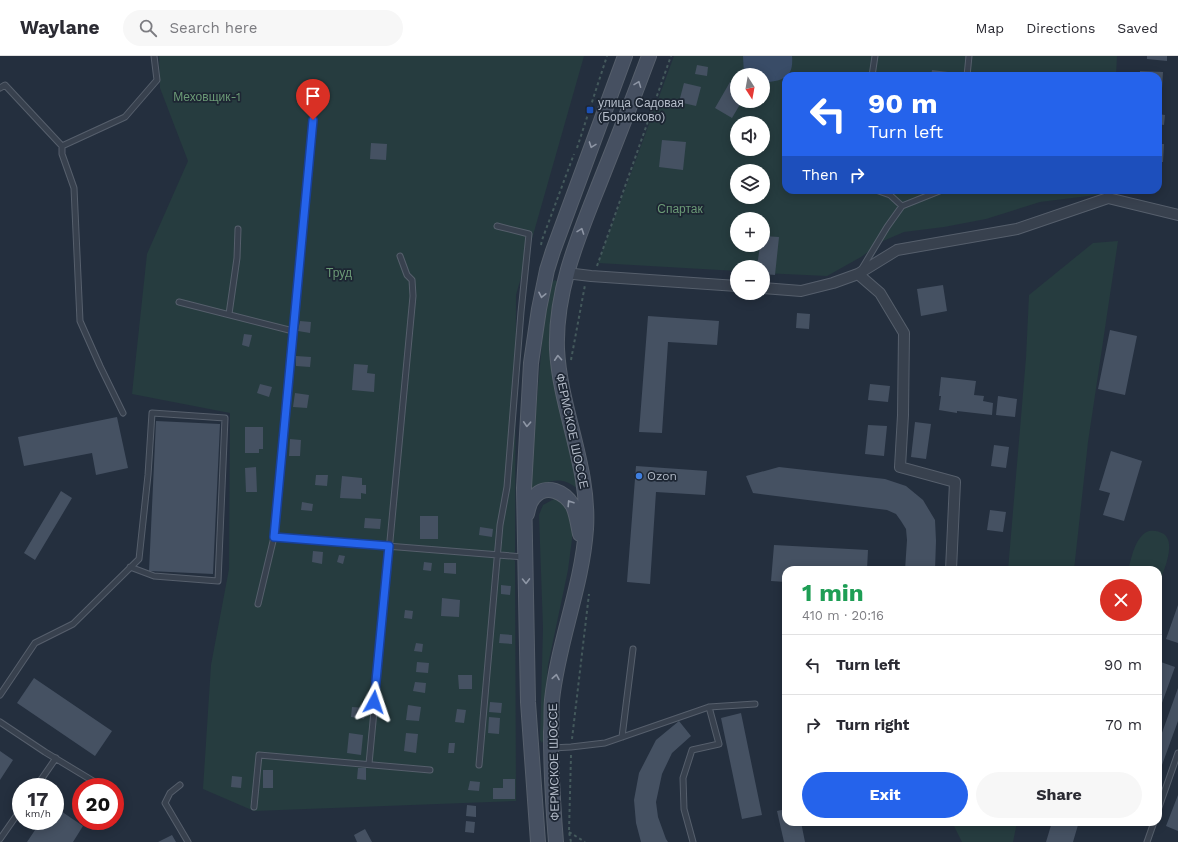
<!DOCTYPE html>
<html lang="en">
<head>
<meta charset="utf-8">
<style>
	body { margin:0; font-family:"Work Sans",sans-serif; background:#f7f7f7; color:#2b2b33; height:100vh; display:flex; flex-direction:column; font-size:15px; white-space:nowrap }
	* { box-sizing:border-box; margin:0 }
	p { font-size:13px; color:#7c7c81 }
	.icon { flex:none; width:22px; height:22px; fill:none; stroke:currentColor; stroke-width:2; stroke-linecap:round; stroke-linejoin:round }
	.map { position:relative; flex:1; overflow:hidden }
	.side { position:absolute; left:782px; top:510px; width:380px; height:260px; display:flex; flex-direction:column; background:#fff; border-radius:12px; box-shadow:0 2px 10px #0003 }
	.side>* { flex:none }
	.top-card { position:absolute; left:782px; top:16px; width:380px; height:122px; border-radius:12px; box-shadow:0 2px 10px #0003; background:#2563eb; color:#fff; overflow:hidden }
	.needle { width:26px; rotate:169deg }
	.fabs { position:absolute; left:730px; top:12px; display:grid; gap:8px }
	.fabs a { display:grid; place-items:center; width:40px; height:40px; border-radius:50%; background:#fff; box-shadow:0 2px 10px #0003; font-size:20px }
	.speed { position:absolute; left:12px; top:722px; display:flex; gap:8px; font-size:20px; font-weight:700; text-align:center }
	.speed>* { display:grid; place-content:center; width:52px; height:52px; border-radius:50%; background:#fff; box-shadow:0 2px 10px #0003; line-height:1 }
	.speed small { font-size:10px; font-weight:400 }
	.speed .limit { border:6px solid #d22; background:#fff; color:#111 }
	.pin { position:absolute; display:grid; place-items:center; width:34px; height:34px; color:#fff; margin:-41px -17px; border-radius:50% 50% 50% 0; rotate:-45deg; box-shadow:0 0 4px #0007 }
	.pin .icon { rotate:45deg }
	.me { position:absolute; width:44px; margin:-22px; rotate:5deg; stroke-linejoin:round; filter:drop-shadow(0 0 3px #0008) }
	.turn { display:flex; align-items:center; gap:14px; height:84px; padding:0 20px; font-size:18px }
	.turn .icon { width:52px; height:52px; stroke-width:2.5 }
	.turn b { display:block; font-size:28px; line-height:34px }
	.then { display:flex; align-items:center; height:38px; padding:0 20px; background:#0003; gap:8px; font-size:15px }
	.round { display:grid; place-items:center; flex:none; width:42px; height:42px; border-radius:21px; background:#f7f7f7 }
	.head { display:flex; align-items:center; justify-content:space-between; height:68px; padding:0 20px }
	h1 { font-size:24px; font-weight:700; line-height:30px; color:#1e9e55 }
	.button { display:flex; gap:8px; margin-top:auto; padding:8px 20px }
	.button a { flex:1; height:46px; border-radius:24px; background:#2563eb; color:#fff; font-size:16px; font-weight:700; line-height:46px; text-align:center }
	.button a+a { background:#f7f7f7; color:#2b2b33 }
	ul { padding:0; list-style:none }
	li { display:flex; align-items:center; gap:12px; height:60px; padding:0 20px; border-top:1px solid #e1e1e2 }
	li div { flex:1 }
	li b { display:block; font-size:15px }
	li em { font-style:normal }
	header { display:flex; align-items:center; gap:24px; box-sizing:border-box; height:56px; padding:0 20px; background:#fff; border-bottom:1px solid #e1e1e2 }
	header strong { font-size:19px }
	nav { display:flex; gap:22px; margin-inline-start:auto; font-size:14px }
	.search { width:280px; height:36px; background:#f7f7f7; display:flex; align-items:center; gap:10px; box-sizing:border-box; padding:0 14px; border-radius:22px; color:#7c7c81; font-size:15px }
	.map>svg:first-child { display:block }
	.green { fill:#263c3f; fill-rule:evenodd }
	.water { fill:#394c67 }
	.building { fill:#455162 }
	.lines { fill:none; stroke-linecap:round; stroke-linejoin:round }
	.lane-casing { stroke:#565f6c; stroke-width:7 }
	.street-casing { stroke:#565f6c; stroke-width:12 }
	.secondary-casing { stroke:#565f6c; stroke-width:16 }
	.path { stroke:#44595c; stroke-width:2; stroke-dasharray:3 3; stroke-linecap:butt }
	.lane { stroke:#38414e; stroke-width:5 }
	.street { stroke:#38414e; stroke-width:10 }
	.secondary { stroke:#465061; stroke-width:14 }
	.oneway { stroke:#8e96a5 }
	.route-casing { stroke:#184099; stroke-width:10 }
	.route { stroke:#2563eb; stroke-width:7 }
	.transit-dot { fill:#1a4fb4; stroke:#1d2633; stroke-width:1.5 }
	.shop-dot { fill:#3f7fe0; stroke:#1d2633; stroke-width:1.5 }
	.labels { text-anchor:middle; stroke-width:3.5; stroke-linejoin:round; paint-order:stroke }
	.park-label { font-size:12px; fill:#6b9a76; stroke:#1d2633 }
	.poi-label { font-size:12px; fill:#b4bcc9; stroke:#1d2633; text-anchor:start }
	.street-label { font-size:12px; fill:#b4bcc9; stroke:#1d2633 }
</style>
</head>
<body>
<header>
<strong>Waylane</strong>
<div class="search"><svg class="icon" aria-label="search" viewBox="0 0 24 24"><circle cx="10" cy="10" r="6"/><path d="M15 15l6 6"/></svg>Search here</div>
<nav><a>Map</a><a>Directions</a><a>Saved</a></nav>
</header>
<div class="map">
<svg width="1178" height="786" viewBox="0 0 1178 786">
	<rect width="100%" height="100%" fill="#242f3e"/>
	<path class="green" d="M159 0H584L516 239 515 496 510 500 515 505 516 745 254 755 203 733 211 609 229 513 230 357 132 338 147 198 188 105 160 32Z
		M674 0H1117L1116 20H786V134H1112V137L1040 146 986 163 944 171 904 176 883 185 861 201 827 220 763 217V211H737V215L598 207ZM737 19H763V45H737ZM737 67H763V93H737ZM737 115H763V141H737ZM737 163H763V189H737Z
		M1118 185 1088 386 1074 514H1008L1026 302 1029 239 1093 187Z
		M554 224 557 225 559 227 551 284 552 319 578 433C561 419 547 424 531 436L534 375 545 254 552 227Z
		M554 443 563 445 572 463V483L568 514 548 609 544 659V683L542 687 540 684 543 572 539 459 543 449Z
		M1149 475C1154 474 1159 475 1164 478 1177 489 1162 517 1158 531V514H1128C1132 501 1135 480 1149 475Z
		M952 766H1017L1013 786H962Z"/>
	<path class="water" d="M743 0H792C794 23 782 24 763 27V19H744Z"/>
	<path class="building" d="M1147 0H1167V5L1147 3Z
		M697 9 708 11 707 20 695 18Z
		M932 14 948 16V20H931Z
		M1140 15 1163 16 1162 33 1158 32V20H1140Z
		M730 26 737 30V45H742L732 62 715 52Z
		M684 27 701 31 696 50 679 46Z
		M1158 58 1165 59 1164 69 1158 68Z
		M662 84 686 86 683 114 659 111Z
		M371 87 387 88 386 104 370 103Z
		M1158 88H1164L1163 106H1158Z
		M763 180 779 181 775 219 763 218V211H757L760 189H763Z
		M943 229 947 255 921 260 917 233Z
		M797 257 810 258 809 273 796 272Z
		M648 260 719 265 717 289 668 286 662 377 639 376Z
		M300 265 311 266 310 277 298 275Z
		M1110 274 1137 280 1125 339 1098 333Z
		M244 278 252 279 249 291 242 289Z
		M296 300 311 301 310 311 296 310Z
		M354 308 368 309 367 317 375 318 374 336 352 334Z
		M941 321 976 325 974 339 984 340 983 345 993 347 992 359 957 355V357L939 354 941 340H939Z
		M260 328 272 331 269 341 257 337Z
		M870 328 890 330 888 346 868 344Z
		M295 337 309 339 307 352 293 351Z
		M998 340 1017 343 1015 361 996 359Z
		M117 361 128 412 96 419 92 397 24 410 18 381Z
		M156 365 220 368 213 518 149 515Z
		M915 366 931 368 926 403 911 401Z
		M868 369 887 370 884 400 865 398Z
		M245 371H263V393H259V397H245Z
		M290 383 301 384 300 400H289Z
		M994 389 1009 391 1006 412 991 410Z
		M1111 395 1142 405 1124 465 1103 459 1110 437 1099 434Z
		M636 410 707 415 705 439 656 436 650 528 627 526Z
		M256 411 257 436H246L245 412Z
		M779 411 885 423 906 430 923 444 935 464 936 485 935 514H905L907 484 906 473 901 465 896 458 887 454 753 437 746 420Z
		M316 419H328L327 430 315 429Z
		M342 420 362 422V429H366V438L361 437V443L340 442Z
		M61 435 72 442 35 504 24 497Z
		M302 446 313 448 312 455 301 454Z
		M990 454 1006 456 1003 476 987 474Z
		M420 460H438V483H420Z
		M365 462 381 463 380 473 364 472Z
		M480 471 493 473 492 481 479 479Z
		M774 489 868 494 867 514H786V526L771 525Z
		M313 495 323 496 322 508 312 506Z
		M339 499 345 500 343 508 337 506Z
		M424 506 432 507 431 515 423 514Z
		M444 507H456V518L444 517Z
		M501 529 511 530 510 539 501 538Z
		M442 542 460 544 459 561 441 560Z
		M1178 549V587L1166 583Z
		M405 554 413 555 412 563 404 562Z
		M500 578 512 579V588L499 587Z
		M416 587 423 588 422 596 414 595Z
		M1158 605 1175 611 1158 658Z
		M417 606 429 607 428 617 416 616Z
		M458 619H472V633H459Z
		M34 622 112 675 95 700 17 647Z
		M415 626 426 627 425 637 413 635Z
		M1178 632V665L1158 720V688Z
		M490 646 502 647 501 657 489 656Z
		M408 649 421 651 419 665 406 664Z
		M352 651 366 652 364 663 351 661Z
		M457 653 466 654 464 667 455 666Z
		M741 657 762 759 742 763 721 662Z
		M489 661 500 662 499 678 488 677Z
		M679 665 691 680 672 697 662 718 656 746 658 761 666 783 668 786H641L636 767 634 744 639 717 656 684Z
		M349 677 363 679 361 699 347 697Z
		M406 677 418 678 416 697 404 695Z
		M449 687H455L454 697H448Z
		M0 695 13 704 0 724Z
		M358 712H366V724L357 723Z
		M263 714H273V732H263Z
		M232 720 242 721 241 732 231 731Z
		M503 723H515V743H493V732H503Z
		M470 725 480 726 479 735 468 734Z
		M1178 739V775L1166 770Z
		M467 749 476 750V761L466 760Z
		M55 751 83 770 73 786H27L41 765H55Z
		M786 753V766H801L805 786H784L777 755Z
		M466 765 475 766 474 777 465 776Z
		M1052 766H1067L1078 769 1073 786H1046Z
		M365 773 372 786H357L354 779Z
		M172 779 176 786H158Z"/>
	<g class="lines">
		<g class="lane-casing">
			<path id="lane" d="M872 20 875 0
				M967 20 969 0
				M0 32 5 29 62 90 125 61 157 24 154 0
				M62 90V98L74 132 80 265 100 310 123 357
				M876 134 890 139 902 150
				M861 214 887 171 902 150 942 134
				M179 246 293 275
				M229 258 237 202 238 173
				M274 481 524 501
				M258 548 274 481 313 63
				M0 639 35 587 73 568 139 503 148 419 152 357 225 362 218 525 154 520 130 511
				M0 666 45 696 103 731
				M622 681 633 593
				M552 692 571 691 605 687 709 651 755 648
				M369 708 413 240 412 224 407 219 400 200
				M479 709 500 469 507 431 521 256 529 178 497 170
				M180 729 170 737 165 747 188 786
				M36 731 56 702
				M254 751 259 699 430 714
				M1158 754 1178 697
				M0 783 21 753
				M693 786 684 753 683 722 692 694 719 688 709 651
				M1147 786 1154 766"/>
		</g>
		<g class="street-casing">
			<path id="street" d="M566 217 591 220 737 230
				M858 218 880 237 904 277 903 359 900 411 955 426 951 514
				M763 232 801 235 833 227 858 218 897 194 1017 173 1108 142 1178 159"/>
		</g>
		<g class="secondary-casing">
			<path id="secondary" d="M527 458C528 453 530 445 534 441 546 427 565 436 573 450 577 459 578 469 580 478
				M538 786 528 646 524 432 531 307 539 253 547 214 553 195 625 0
				M556 786C553 750 551 713 551 676 552 666 551 655 552 644 558 586 582 531 586 473 590 411 560 354 557 293 555 232 580 177 602 121 618 81 634 40 649 0"/>
		</g>
		<path class="path" d="M577 92 607 0
			M782 121H786
			M541 189 542 184 574 98
			M597 210 671 0
			M571 304 585 229
			M572 683 589 538
			M571 699 569 776 571 786
			M569 776 585 786"/>
		<use href="#lane" class="lane"/>
		<use href="#street" class="street"/>
		<use href="#secondary" class="secondary"/>
	</g>
	<defs><path id="oneway-chevron" d="M-2-3.5L2.5 0L-2 3.5" fill="none" stroke-width="1.6" stroke-linecap="round" stroke-linejoin="round"/></defs>
	<g class="oneway">
		<use href="#oneway-chevron" transform="translate(638 28) rotate(-69)"/>
		<use href="#oneway-chevron" transform="translate(592 89) rotate(110)"/>
		<use href="#oneway-chevron" transform="translate(581 175) rotate(-70)"/>
		<use href="#oneway-chevron" transform="translate(542 239) rotate(102)"/>
		<use href="#oneway-chevron" transform="translate(558 302) rotate(-94)"/>
		<use href="#oneway-chevron" transform="translate(527 368) rotate(93)"/>
		<use href="#oneway-chevron" transform="translate(570 447) rotate(-123)"/>
		<use href="#oneway-chevron" transform="translate(526 525) rotate(89)"/>
		<use href="#oneway-chevron" transform="translate(556 621) rotate(-80)"/>
	</g>
	<g class="lines">
		<g class="route-casing">
			<path id="route" d="M313 64 274 481 389 490 374 646"/>
		</g>
		<use href="#route" class="route"/>
	</g>
	<rect class="transit-dot" x="586" y="50" width="8" height="8" rx="2"/>
	<circle class="shop-dot" cx="639" cy="420" r="4"/>
	<g class="labels">
		<g class="park-label">
			<text x="207" y="45">Меховщик-1</text>
			<text x="680" y="157">Спартак</text>
			<text x="339" y="221">Труд</text>
		</g>
		<g class="poi-label">
			<text x="598" y="51">улица Садовая<tspan x="598" dy="14">(Борисково)</tspan></text>
			<text x="647" y="424">Ozon</text>
		</g>
		<g class="street-label">
			<text transform="translate(572 375) rotate(78)" y="4">ФЕРМСКОЕ ШОССЕ</text>
			<text transform="translate(554 706) rotate(-91)" y="4">ФЕРМСКОЕ ШОССЕ</text>
		</g>
	</g>
</svg>
<div class="fabs">
<a><svg class="needle" viewBox="-14 -14 28 28"><path d="M0-13l5 13h-10z" fill="#e53935"/><path d="M0 13l5-13h-10z" fill="#7c7c81"/></svg></a>
<a><svg class="icon" aria-label="sound" viewBox="0 0 24 24"><path d="M4 9h4l5-4v14l-5-4H4zM17 9q2 3 0 6"/></svg></a>
<a><svg class="icon" aria-label="layers" viewBox="0 0 24 24"><path d="M12 4l9 5-9 5-9-5zM3 14l9 5 9-5"/></svg></a>
<a>+</a>
<a>−</a>
</div>
<div class="speed"><div>17<small>km/h</small></div><div class="limit">20</div></div>
<div class="pin" style="left:313px;top:64px;background:#d93025"><svg class="icon" aria-label="arrive" viewBox="0 0 24 24"><path d="M6 21V4h12l-3 4 3 4H6"/></svg></div>
<svg class="me" style="left:374px;top:646px" viewBox="-20 -20 40 40"><path d="M0-17L14 15 0 8-14 15z" fill="#2563eb" stroke="#fff" stroke-width="4"/></svg>
<div class="top-card">
<div class="turn"><svg class="icon" aria-label="left" viewBox="0 0 24 24"><path d="M17 20v-9H6M10 6l-5 5 5 5"/></svg><div><b>90 m</b>Turn left</div></div>
<div class="then">Then<svg class="icon" aria-label="right" viewBox="0 0 24 24"><path d="M7 20v-9h11M14 6l5 5-5 5"/></svg></div>
</div>
<section class="side">
<div class="head"><div><h1>1 min</h1><p>410 m · 20:16</p></div><a class="round" style="background:#d93025;color:#fff"><svg class="icon" aria-label="close" viewBox="0 0 24 24"><path d="M6 6l12 12M18 6L6 18"/></svg></a></div>
<ul>
<li><svg class="icon" aria-label="left" viewBox="0 0 24 24"><path d="M17 20v-9H6M10 6l-5 5 5 5"/></svg><div><b>Turn left</b></div><em>90 m</em></li>
<li><svg class="icon" aria-label="right" viewBox="0 0 24 24"><path d="M7 20v-9h11M14 6l5 5-5 5"/></svg><div><b>Turn right</b></div><em>70 m</em></li>
</ul>
<div class="button"><a>Exit</a><a>Share</a></div>
</section>
</div>
</body>
</html>
